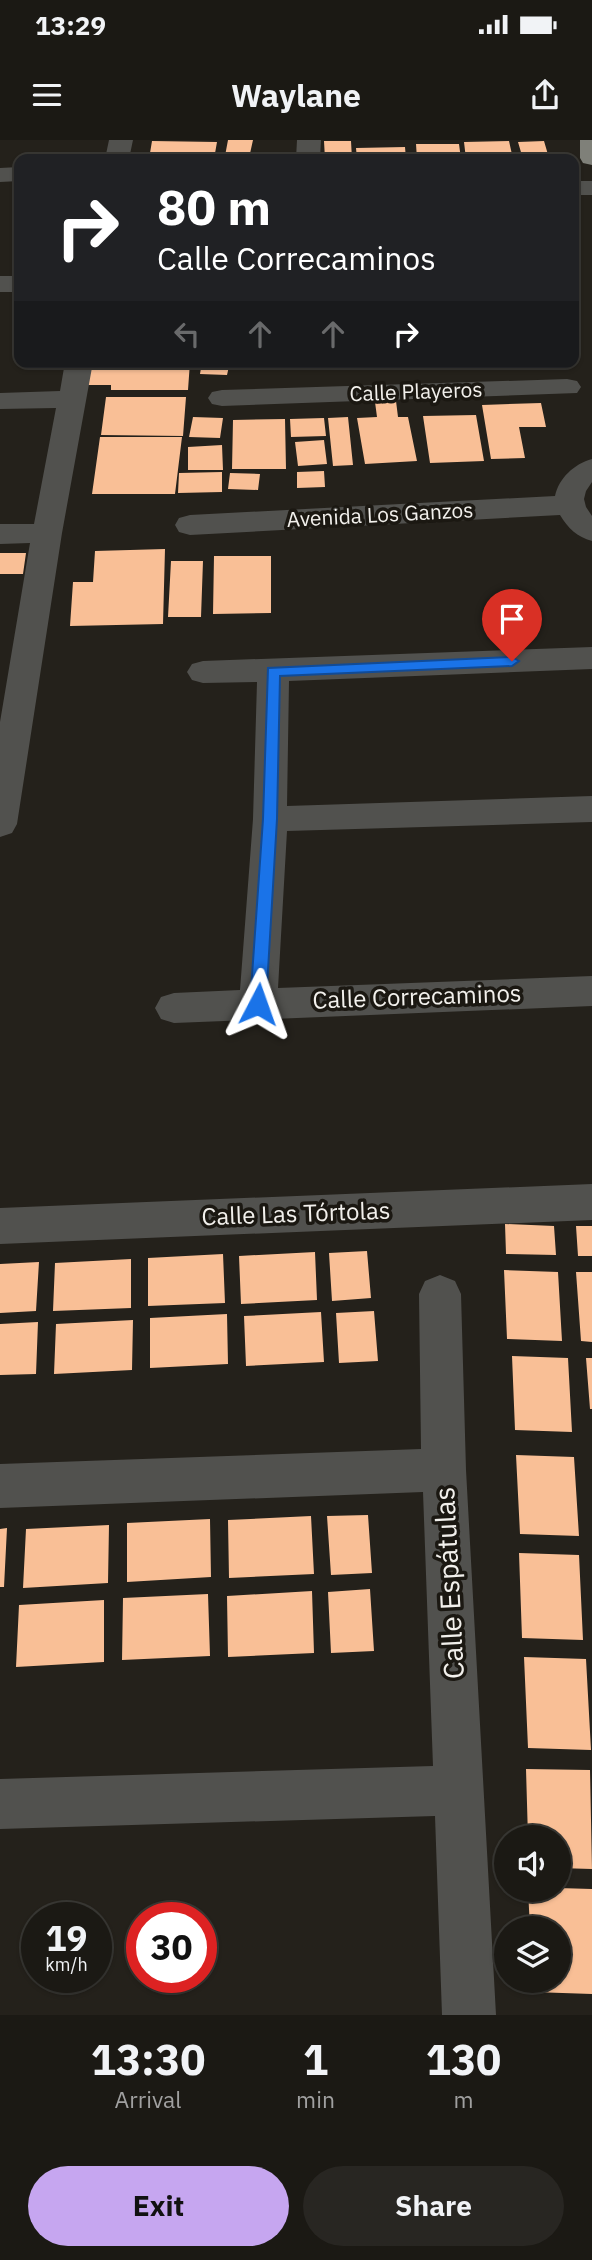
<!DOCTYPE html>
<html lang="en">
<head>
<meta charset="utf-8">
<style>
	body { margin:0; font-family:"IBM Plex Sans",sans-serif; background:#282622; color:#f1f3f6; height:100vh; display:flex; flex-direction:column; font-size:26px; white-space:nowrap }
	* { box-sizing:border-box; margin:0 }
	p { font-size:23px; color:#a0a0a0 }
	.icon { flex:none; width:38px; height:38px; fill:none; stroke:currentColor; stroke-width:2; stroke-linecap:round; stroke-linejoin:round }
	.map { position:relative; height:1875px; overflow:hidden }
	.side { display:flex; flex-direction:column; background:#1b1914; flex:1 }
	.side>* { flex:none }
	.guide { position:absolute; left:14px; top:14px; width:565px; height:214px; border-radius:14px; box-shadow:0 2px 5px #0004,0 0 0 2px #393834; background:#202124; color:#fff; overflow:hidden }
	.controls { position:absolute; left:494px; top:1685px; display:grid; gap:14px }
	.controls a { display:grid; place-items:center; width:77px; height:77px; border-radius:50%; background:#1b1914; box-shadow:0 2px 5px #0004,0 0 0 2px #393834; font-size:35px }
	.speed { position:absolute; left:21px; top:1762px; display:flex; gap:14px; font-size:35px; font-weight:700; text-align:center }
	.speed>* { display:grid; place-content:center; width:91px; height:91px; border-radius:50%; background:#1b1914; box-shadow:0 2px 5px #0004,0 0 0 2px #393834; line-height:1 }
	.speed small { font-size:18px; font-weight:400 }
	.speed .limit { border:10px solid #d22; background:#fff; color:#111 }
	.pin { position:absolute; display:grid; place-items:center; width:60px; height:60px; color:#fff; margin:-72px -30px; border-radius:50% 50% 50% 0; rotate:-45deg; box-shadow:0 0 7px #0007 }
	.pin .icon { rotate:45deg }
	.me { position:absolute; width:77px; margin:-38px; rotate:4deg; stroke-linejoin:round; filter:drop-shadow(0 0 5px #0008) }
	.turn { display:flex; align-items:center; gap:24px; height:147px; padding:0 28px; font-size:32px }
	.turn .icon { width:91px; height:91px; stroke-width:2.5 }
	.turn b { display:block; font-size:49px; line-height:60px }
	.lanes { display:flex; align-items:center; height:66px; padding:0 28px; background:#0003; justify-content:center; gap:35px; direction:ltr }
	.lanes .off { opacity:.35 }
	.eta { display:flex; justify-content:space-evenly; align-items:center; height:119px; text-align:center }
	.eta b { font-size:42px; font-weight:700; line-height:49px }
	.primary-button { display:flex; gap:14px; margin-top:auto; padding:14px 28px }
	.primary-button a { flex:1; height:80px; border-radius:42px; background:#c6a6f0; color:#111; font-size:28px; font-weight:700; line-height:80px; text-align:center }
	.primary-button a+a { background:#282622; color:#f1f3f6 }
	.status { display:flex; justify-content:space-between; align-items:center; height:49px; padding:0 35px; background:#1b1914; direction:ltr }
	.status svg { height:19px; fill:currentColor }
	header { display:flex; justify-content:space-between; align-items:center; height:91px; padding:0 28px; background:#1b1914; font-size:32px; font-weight:700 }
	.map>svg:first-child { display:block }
	.building { fill:#f9bf96 }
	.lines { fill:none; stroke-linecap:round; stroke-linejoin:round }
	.minor { fill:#51514e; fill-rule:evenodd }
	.major { fill:#7f8079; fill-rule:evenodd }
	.route { fill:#1a73e8; stroke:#114b97; stroke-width:2 }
	.labels { text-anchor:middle; stroke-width:7; stroke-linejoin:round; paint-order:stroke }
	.far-street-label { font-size:21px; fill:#f2f0ec; stroke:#1b1812 }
	.street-label { font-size:24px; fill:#f2f0ec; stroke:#1b1812 }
	.near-street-label { font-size:28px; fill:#f2f0ec; stroke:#1b1812 }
</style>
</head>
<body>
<div class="status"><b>13:29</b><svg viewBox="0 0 49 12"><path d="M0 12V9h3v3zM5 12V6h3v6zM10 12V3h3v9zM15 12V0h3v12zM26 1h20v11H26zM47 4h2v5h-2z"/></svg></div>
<header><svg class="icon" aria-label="menu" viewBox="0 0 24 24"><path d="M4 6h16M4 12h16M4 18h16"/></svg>Waylane<svg class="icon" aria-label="share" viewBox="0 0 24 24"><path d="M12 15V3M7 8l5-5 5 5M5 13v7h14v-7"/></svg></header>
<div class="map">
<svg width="592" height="1875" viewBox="0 0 592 1875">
	<rect width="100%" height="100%" fill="#24211b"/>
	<path class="building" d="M228 0H253L249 18 225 16Z
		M152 1 217 2 214 19H149Z
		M324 1H351L352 19H325Z
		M509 1 513 19H466L464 2Z
		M544 1 549 18 523 19 518 2Z
		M416 4H459L461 19H417Z
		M405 7 406 19H357L356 8Z
		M89 222H190L188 250H111V245H86Z
		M202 222H230L227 235 200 234Z
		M106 257H186L183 296 101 295Z
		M396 261 398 277H408L417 321 365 324 357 278 377 277 375 262Z
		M541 263 546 287H519L525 318 491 319 482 265Z
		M476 275 484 321 430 323 423 276Z
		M193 277 223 278 220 298 189 297Z
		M348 277 353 325 333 326 328 278Z
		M324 278 326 296 291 297 290 279Z
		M285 279 286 329H232L233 280Z
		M100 297H182L175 354H92Z
		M324 300 327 324 298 326 295 302Z
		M222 305 223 330H188V307Z
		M324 331 325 347 297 348V332Z
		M222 332V352L178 353 179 333Z
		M230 333 260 334 258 350 228 349Z
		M165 409 163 484 70 486 73 442H93L95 411Z
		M0 413H26L23 434H0Z
		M214 416H271V473L213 474Z
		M171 421H203L201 477H168Z
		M505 1084 554 1086 556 1115 506 1114Z
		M576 1086H592V1116H578Z
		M367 1111 371 1158 332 1161 329 1113Z
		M315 1112 317 1160 241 1164 239 1116Z
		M223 1114 225 1163 148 1166V1118Z
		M131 1119V1168L53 1171 55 1123Z
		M39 1122 36 1171 0 1173V1124Z
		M504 1130 558 1132 562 1201 507 1199Z
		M576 1132H592V1202L581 1201Z
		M374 1171 378 1221 339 1223 336 1173Z
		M321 1172 324 1222 246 1226 244 1176Z
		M227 1174 228 1224 150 1228V1178Z
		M133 1180 132 1230 54 1234 56 1184Z
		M38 1182 36 1234 0 1235V1184Z
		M512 1216 568 1218 572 1292 515 1290Z
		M586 1218H592V1269H590Z
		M516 1315 574 1317 579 1396 520 1394Z
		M368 1375 372 1433 331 1435 327 1376Z
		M311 1376 314 1434 229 1438 228 1380Z
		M210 1379 211 1437 127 1442V1383Z
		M109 1385 108 1443 23 1448 26 1389Z
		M7 1388 4 1447H0V1389Z
		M519 1413 579 1415 583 1500 522 1498Z
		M370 1449 374 1511 331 1513 328 1452Z
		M312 1451 314 1513 228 1517 227 1456Z
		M208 1454 210 1516 122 1520 123 1458Z
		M104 1460V1522L16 1527 19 1465Z
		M524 1517 586 1519 591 1610 528 1608Z
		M526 1629 590 1630 592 1729 558 1728V1698H528Z
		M558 1748 592 1749V1854L533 1852 532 1841H558V1788H530L528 1750H558Z"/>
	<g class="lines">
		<path class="minor" d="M109 0H133L129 19H105Z
			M297 0H321L320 19H296Z
			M19 27V41L0 42V28Z
			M574 41H592V55H574Z
			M0 136H19V152H0Z
			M65 222H93L62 393 17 684 12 693 0 697V582L30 403 0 404V384H34L56 268 0 269V253L60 251Z
			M567 239 577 241 581 247 577 253 222 266 212 264 208 258 212 252 222 250Z
			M592 319V342L586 351 584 359 586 367 592 376V401C577 397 568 388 560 375L190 395 179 392 175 385 179 378 190 375 555 356C559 338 574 324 592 319Z
			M592 507V529L289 541 287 666 592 656V682L287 691 278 848 592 836V866L174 883 161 879 155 868 161 857 174 853 240 850 253 679 257 542 203 543 192 540 187 532 192 524 203 521Z
			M592 1044V1080L0 1104V1068Z
			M440 1135 455 1141 461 1154 466 1330 496 1875H442L435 1676 0 1689V1639L433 1626 423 1352 0 1368V1324L421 1309 419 1154 425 1141Z"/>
		<path class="major" d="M580 0H592V25L583 23 580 18Z"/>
	</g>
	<path class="route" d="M512 517 519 521 512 526 280 536 277 679 266 864 258 870 252 868 250 864 263 679 268 528Z"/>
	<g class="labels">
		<g class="far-street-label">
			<text transform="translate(416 252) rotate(-2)" y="7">Calle Playeros</text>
			<text transform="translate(380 375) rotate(-3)" y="7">Avenida Los Ganzos</text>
		</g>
		<g class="street-label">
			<text transform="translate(417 857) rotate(-2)" y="8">Calle Correcaminos</text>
			<text transform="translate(296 1074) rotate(-2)" y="8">Calle Las Tórtolas</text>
		</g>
		<g class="near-street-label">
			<text transform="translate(449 1443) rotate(-93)" y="10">Calle Espátulas</text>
		</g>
	</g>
</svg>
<div class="controls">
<a><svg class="icon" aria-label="sound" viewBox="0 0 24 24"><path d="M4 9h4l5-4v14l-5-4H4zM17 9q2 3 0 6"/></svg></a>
<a><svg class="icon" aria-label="layers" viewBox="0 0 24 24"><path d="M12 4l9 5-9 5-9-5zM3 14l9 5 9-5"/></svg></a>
</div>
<div class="speed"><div>19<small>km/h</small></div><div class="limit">30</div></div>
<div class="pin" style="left:512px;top:521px;background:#d93025"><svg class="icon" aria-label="arrive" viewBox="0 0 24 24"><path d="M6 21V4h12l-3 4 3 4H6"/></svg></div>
<svg class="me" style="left:258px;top:864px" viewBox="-20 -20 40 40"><path d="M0-17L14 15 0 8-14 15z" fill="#1a73e8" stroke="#fff" stroke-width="4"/></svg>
<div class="guide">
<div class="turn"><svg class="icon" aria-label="right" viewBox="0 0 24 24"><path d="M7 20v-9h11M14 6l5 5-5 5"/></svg><div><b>80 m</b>Calle Correcaminos</div></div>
<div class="lanes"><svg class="icon off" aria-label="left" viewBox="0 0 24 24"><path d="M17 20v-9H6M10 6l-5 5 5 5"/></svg><svg class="icon off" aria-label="ahead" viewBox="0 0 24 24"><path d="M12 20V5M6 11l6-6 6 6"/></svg><svg class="icon off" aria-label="ahead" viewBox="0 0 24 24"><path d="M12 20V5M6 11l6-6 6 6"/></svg><svg class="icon" aria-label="right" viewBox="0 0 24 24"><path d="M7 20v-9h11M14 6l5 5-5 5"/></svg></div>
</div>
</div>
<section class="side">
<div class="eta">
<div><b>13:30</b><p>Arrival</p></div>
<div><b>1</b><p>min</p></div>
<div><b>130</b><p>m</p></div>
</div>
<div class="primary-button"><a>Exit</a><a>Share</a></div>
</section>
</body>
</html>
